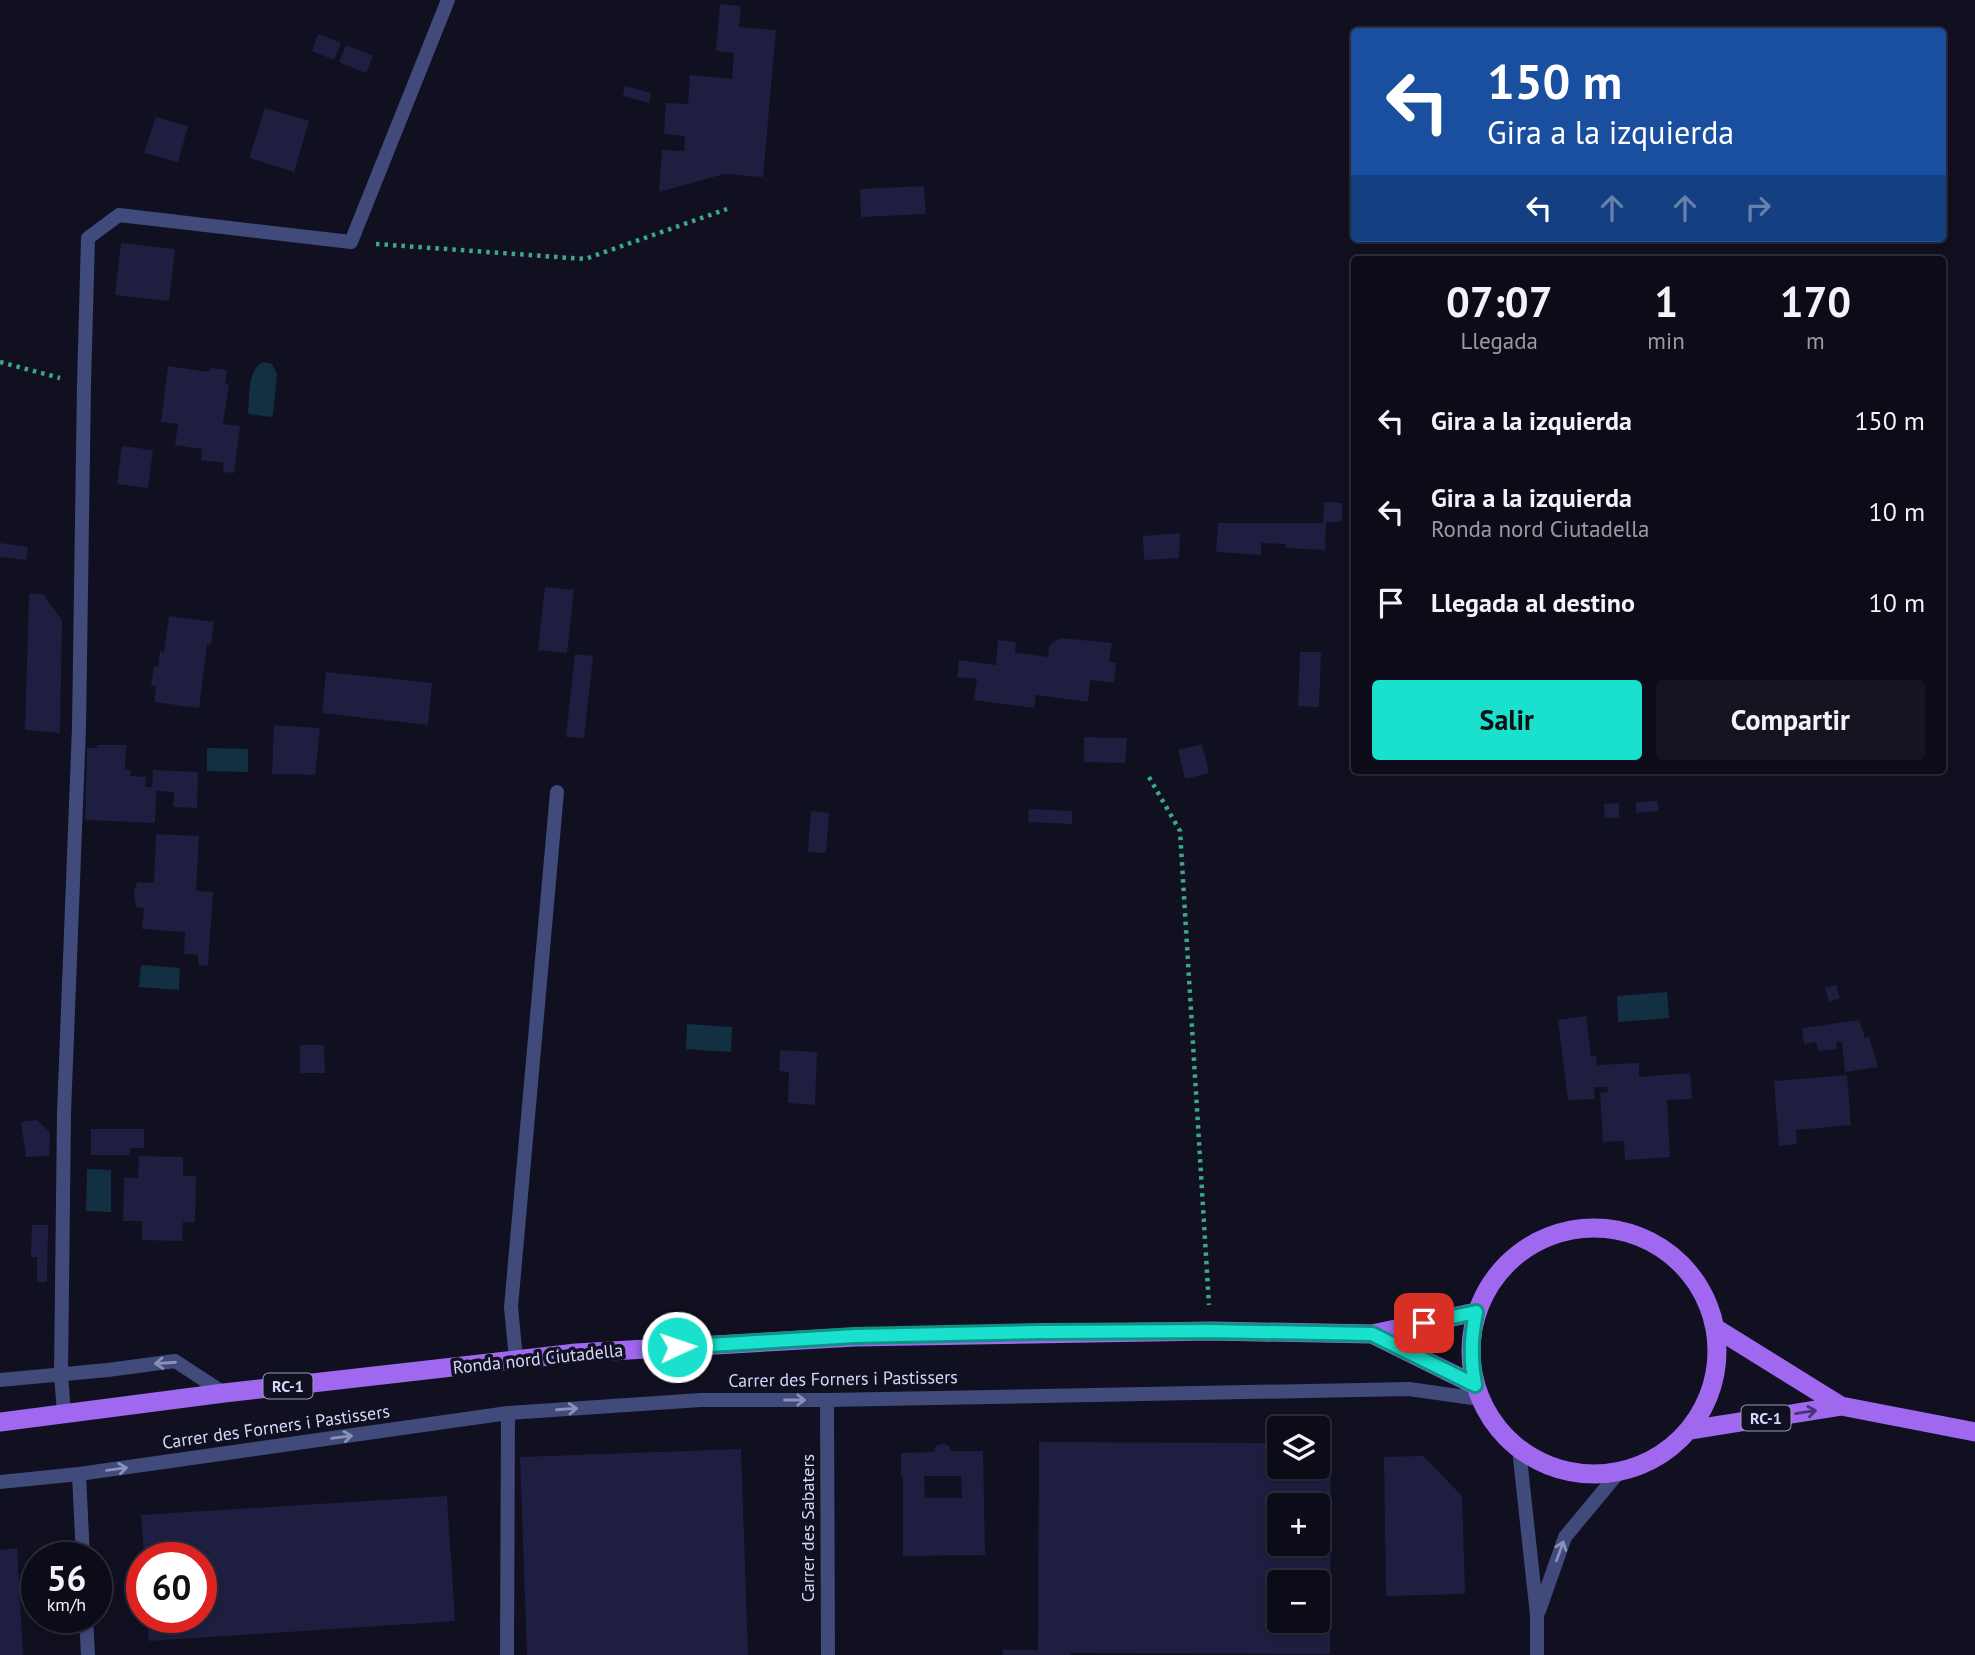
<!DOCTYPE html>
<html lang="es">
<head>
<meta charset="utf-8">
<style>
	body { margin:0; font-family:"PT Sans",sans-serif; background:#151522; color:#f1f3f6; height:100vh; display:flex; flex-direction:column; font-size:26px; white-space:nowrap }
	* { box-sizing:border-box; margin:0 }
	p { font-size:23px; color:#9a9ba2 }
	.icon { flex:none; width:38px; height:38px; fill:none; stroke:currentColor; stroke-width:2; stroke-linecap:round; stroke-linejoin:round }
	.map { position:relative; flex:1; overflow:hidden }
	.side { position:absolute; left:1351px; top:256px; width:595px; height:518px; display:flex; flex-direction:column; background:#0c0c19; border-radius:7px; box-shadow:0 4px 10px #0003,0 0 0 2px #2c2c38 }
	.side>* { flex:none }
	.banner { position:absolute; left:1351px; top:28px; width:595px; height:214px; border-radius:7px; box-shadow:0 4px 10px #0003,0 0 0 2px #2c2c38; background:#1a4fa0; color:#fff; overflow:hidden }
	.controls { position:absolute; left:1267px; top:1416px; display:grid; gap:14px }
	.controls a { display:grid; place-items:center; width:63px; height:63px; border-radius:7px; background:#0c0c19; box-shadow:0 4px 10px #0003,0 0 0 2px #2c2c38; font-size:35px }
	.speed { position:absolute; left:21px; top:1542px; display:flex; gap:14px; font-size:35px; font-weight:700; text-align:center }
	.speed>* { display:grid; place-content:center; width:91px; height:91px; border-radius:50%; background:#0c0c19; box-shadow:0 4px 10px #0003,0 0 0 2px #2c2c38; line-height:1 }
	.speed small { font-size:18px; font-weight:400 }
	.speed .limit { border:10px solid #d22; background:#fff; color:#111 }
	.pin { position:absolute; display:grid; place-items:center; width:60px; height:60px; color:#fff; margin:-30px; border-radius:14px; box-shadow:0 4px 10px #0006 }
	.me { position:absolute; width:77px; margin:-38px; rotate:87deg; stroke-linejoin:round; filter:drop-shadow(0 0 5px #0008) }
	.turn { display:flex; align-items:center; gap:24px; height:147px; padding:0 21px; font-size:32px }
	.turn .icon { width:91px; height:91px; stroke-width:2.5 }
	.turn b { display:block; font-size:49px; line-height:60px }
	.lanes { display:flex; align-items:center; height:66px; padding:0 21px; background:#0003; justify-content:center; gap:35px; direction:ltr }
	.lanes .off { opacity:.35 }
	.eta { display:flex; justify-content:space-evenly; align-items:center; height:119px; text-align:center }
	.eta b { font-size:42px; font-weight:700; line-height:49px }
	.primary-button { display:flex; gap:14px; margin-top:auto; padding:14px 21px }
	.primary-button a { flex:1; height:80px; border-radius:7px; background:#19e1cd; color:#111; font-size:28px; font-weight:700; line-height:80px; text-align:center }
	.primary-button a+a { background:#151522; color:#f1f3f6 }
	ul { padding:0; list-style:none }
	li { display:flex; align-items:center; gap:21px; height:91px; padding:0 21px }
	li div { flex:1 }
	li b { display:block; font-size:26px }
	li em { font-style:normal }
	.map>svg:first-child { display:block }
	.water { fill:#132f42 }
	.building { fill:#1e1e40; fill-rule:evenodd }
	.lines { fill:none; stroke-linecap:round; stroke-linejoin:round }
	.path { stroke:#3ca78b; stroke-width:4.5; stroke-dasharray:3.5 5; stroke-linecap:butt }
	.service { stroke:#404a7b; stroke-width:14 }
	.minor { stroke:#404a7b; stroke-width:14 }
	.tertiary { stroke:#404a7b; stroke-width:14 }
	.primary { stroke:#a068ee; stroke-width:19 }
	.oneway { stroke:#8a91ba }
	.oneway2 { stroke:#4a3373 }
	.route-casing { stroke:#109285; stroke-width:18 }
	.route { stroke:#19e1cd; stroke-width:12 }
	.labels { text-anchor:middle; stroke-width:7; stroke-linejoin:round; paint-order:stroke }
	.shield { fill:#101021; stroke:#9a9cb9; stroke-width:2 }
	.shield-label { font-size:16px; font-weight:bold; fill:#d5d8fa }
	.street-label { font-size:18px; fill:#d5d8fa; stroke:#101021 }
</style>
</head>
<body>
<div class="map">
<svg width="1975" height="1655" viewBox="0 0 1975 1655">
	<rect width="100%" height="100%" fill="#101021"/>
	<path class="water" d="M263 362 272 364 277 374 273 415 271 417 249 414 248 412C250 396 247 369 263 362Z
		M207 748 248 749V772L207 771Z
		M141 965 180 968 179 990 139 987Z
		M1667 992 1669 1018 1618 1022 1617 996Z
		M687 1024 732 1027 731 1052 686 1049Z
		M87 1169 111 1170V1212L86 1211Z"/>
	<path class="building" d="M720 4 741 6 739 27 776 30 763 177 724 174 659 192 662 150 684 151 685 136 664 134 666 103 688 104 690 75 732 79 734 53 716 51Z
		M318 34 341 43 334 60 312 51Z
		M346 45 373 56 366 73 339 62Z
		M625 86 651 93 649 103 623 96Z
		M265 108 309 121 294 172 249 158Z
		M156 117 188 126 178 162 144 153Z
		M924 186 926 214 861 217 860 189Z
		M121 243 175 249 169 301 115 295Z
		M168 366 209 372 210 368 227 370 225 384H229L223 424 240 426 234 473 223 472 224 463 201 460 202 449 175 445 178 424 161 422Z
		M122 446 153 450 148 488 117 484Z
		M1324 502 1342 503V521L1326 523 1325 550 1285 548 1286 544 1261 543V555L1216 552 1218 524 1220 523H1323Z
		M1180 533 1179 558 1144 560 1143 536Z
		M0 543 28 547 26 560 0 557Z
		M545 587 574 590 567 653 538 650Z
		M29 594H43L62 620 60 733 25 730Z
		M169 616 214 622 211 645 207 644 199 708 154 702 156 686H151L154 667H158L160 651 164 652Z
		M1061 638 1112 643 1109 662 1116 663 1114 683 1090 680 1088 702 1036 695 1034 708 974 700 977 679 957 677 959 660 996 665 998 640 1016 642 1015 653 1048 657 1049 647 1052 643Z
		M1300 652H1321L1319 707 1298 706Z
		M575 654 593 656 584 738 566 737Z
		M326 672 432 683 428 725 322 713Z
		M274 725 320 728 315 775 272 774Z
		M1084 737 1127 738 1125 763 1084 762Z
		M1202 744 1209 773 1185 779 1178 750Z
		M97 745H126L125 769 131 770 130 776 146 777 145 787H152L153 770 198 772 197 808 173 807 174 792 156 791 155 823 85 820 87 748H97Z
		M1657 801 1659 811 1636 813V802Z
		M1619 803V817L1605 818 1604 804Z
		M1029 809 1072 811V824L1028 822Z
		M811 811 829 813 826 853 808 852Z
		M156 834 199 836 196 891 213 892 208 966 198 965V955L184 954 185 932 142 929 144 908 136 907 134 892 137 882 154 883Z
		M1836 985 1840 998 1829 1002 1825 988Z
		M1586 1016 1591 1056H1596L1597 1065 1639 1063V1077L1690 1073 1692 1099 1667 1100 1670 1157 1625 1160 1624 1141 1603 1142 1600 1093 1608 1092 1607 1087H1594L1595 1099 1568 1100 1558 1020Z
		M1859 1020 1865 1038 1869 1037 1878 1067 1845 1072 1842 1042H1836L1837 1049 1818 1051 1816 1042 1804 1044 1802 1028Z
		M300 1045H324L325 1073H300Z
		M780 1050 817 1052 815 1105 788 1103 789 1072 779 1071Z
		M1847 1075 1851 1125 1796 1130 1797 1144 1779 1146 1774 1081Z
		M37 1120 50 1132 49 1156 26 1157 21 1122Z
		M91 1129H144V1148H130V1155H91Z
		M139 1156 183 1157V1176H196L195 1222H183L182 1241 142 1240V1221H123L124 1177 138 1178Z
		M32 1225H48L47 1282H37V1257H31Z
		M1039 1442 1279 1443V1466H1318V1444H1331L1330 1654 1071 1653V1655H1003V1650H1038ZM1279 1505H1318V1544H1279ZM1279 1582H1318V1620H1279Z
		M944 1443 949 1446 951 1451H983L985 1555 903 1556V1477H901V1453L934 1452 936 1446ZM924 1476H961L962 1498H925Z
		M741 1449 748 1655H527L520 1457Z
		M1423 1456 1462 1496 1465 1594 1386 1596 1384 1457Z
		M447 1496 455 1621 149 1641 147 1617H201V1558H144L141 1515Z
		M17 1548 23 1655H0V1550Z"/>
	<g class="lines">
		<path class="path" d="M376 244 585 259 727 209
			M0 362 60 378
			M1149 777 1180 831 1209 1305"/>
		<path class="service" d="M516 1359 511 1307 557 792
			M507 1655 508 1413"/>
		<path class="minor" d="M0 1380 108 1370 175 1361 224 1393
			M827 1400 828 1655
			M64 1414 61 1374 64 1113 79 727 84 384 88 238 119 215 351 242 448 0
			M79 1474 83 1558
			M0 1482 79 1474 508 1413 701 1400H827L1409 1389 1480 1399
			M86 1617 88 1655"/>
		<path class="tertiary" d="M1519 1449 1537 1615V1655
			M1539 1611 1565 1537 1619 1472"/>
		<path class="primary" d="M1471 1351a123 123 0 1 1 246 0a123 123 0 1 1-246 0Z
			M1717 1329 1841 1406
			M1372 1334 1475 1385
			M0 1422 224 1393 576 1353 855 1337 1211 1331 1372 1334 1476 1312
			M1690 1430 1841 1406 1975 1432"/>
	</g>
	<defs><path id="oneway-shaft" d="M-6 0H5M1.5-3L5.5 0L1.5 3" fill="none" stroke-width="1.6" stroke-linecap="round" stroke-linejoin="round" transform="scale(1.75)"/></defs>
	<g class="oneway">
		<use href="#oneway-shaft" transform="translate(165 1363) rotate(176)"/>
		<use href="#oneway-shaft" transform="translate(795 1400)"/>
		<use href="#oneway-shaft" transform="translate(567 1409) rotate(-4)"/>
		<use href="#oneway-shaft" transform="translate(342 1437) rotate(-8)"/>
		<use href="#oneway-shaft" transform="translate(117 1469) rotate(-8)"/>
		<use href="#oneway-shaft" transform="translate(1560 1551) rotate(-70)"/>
	</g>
	<use class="oneway2" href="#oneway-shaft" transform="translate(1806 1412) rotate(-9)"/>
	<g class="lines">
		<g class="route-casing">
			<path id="route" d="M677 1347 855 1336 1041 1332 1210 1331 1372 1334 1475 1385C1470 1359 1471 1338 1476 1312L1424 1323"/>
		</g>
		<use href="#route" class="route"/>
	</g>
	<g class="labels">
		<g class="shield">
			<rect x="263.5" y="1373.5" width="49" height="25" rx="5"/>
			<rect x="1741.5" y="1405.5" width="49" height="25" rx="5"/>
		</g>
		<g class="shield-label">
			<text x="288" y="1392">RC-1</text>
			<text x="1766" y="1424">RC-1</text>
		</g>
		<g class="street-label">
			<text transform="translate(538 1359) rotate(-6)" y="6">Ronda nord Ciutadella</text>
			<text transform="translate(843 1379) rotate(-1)" y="6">Carrer des Forners i Pastissers</text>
			<text transform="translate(276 1427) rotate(-8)" y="6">Carrer des Forners i Pastissers</text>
			<text transform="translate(808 1528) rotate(-90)" y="6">Carrer des Sabaters</text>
		</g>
	</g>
</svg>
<div class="controls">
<a><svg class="icon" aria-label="layers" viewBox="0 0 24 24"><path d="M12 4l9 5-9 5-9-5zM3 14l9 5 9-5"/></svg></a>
<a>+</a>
<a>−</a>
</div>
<div class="speed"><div>56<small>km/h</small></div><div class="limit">60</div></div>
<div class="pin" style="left:1424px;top:1323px;background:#d93025"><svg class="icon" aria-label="arrive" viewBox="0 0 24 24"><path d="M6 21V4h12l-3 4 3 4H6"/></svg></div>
<svg class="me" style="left:677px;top:1347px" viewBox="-20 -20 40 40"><circle r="17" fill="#19e1cd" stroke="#fff" stroke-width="3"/><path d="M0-11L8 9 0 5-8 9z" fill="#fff"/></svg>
<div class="banner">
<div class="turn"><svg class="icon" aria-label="left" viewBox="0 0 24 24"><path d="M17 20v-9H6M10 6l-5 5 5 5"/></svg><div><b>150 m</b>Gira a la izquierda</div></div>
<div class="lanes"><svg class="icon" aria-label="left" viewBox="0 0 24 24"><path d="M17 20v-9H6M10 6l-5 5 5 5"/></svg><svg class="icon off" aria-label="ahead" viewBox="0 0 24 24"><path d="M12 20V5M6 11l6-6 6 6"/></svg><svg class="icon off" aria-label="ahead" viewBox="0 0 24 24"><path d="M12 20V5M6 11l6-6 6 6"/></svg><svg class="icon off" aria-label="right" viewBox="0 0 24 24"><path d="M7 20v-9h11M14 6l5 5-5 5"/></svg></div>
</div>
<section class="side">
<div class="eta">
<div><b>07:07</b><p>Llegada</p></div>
<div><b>1</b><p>min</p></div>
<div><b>170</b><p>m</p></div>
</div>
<ul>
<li><svg class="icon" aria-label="left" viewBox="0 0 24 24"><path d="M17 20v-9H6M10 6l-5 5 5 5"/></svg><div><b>Gira a la izquierda</b></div><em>150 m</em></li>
<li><svg class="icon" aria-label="left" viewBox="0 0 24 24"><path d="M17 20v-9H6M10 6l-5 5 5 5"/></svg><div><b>Gira a la izquierda</b><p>Ronda nord Ciutadella</p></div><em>10 m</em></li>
<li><svg class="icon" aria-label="arrive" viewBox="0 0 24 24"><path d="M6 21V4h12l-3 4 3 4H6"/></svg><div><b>Llegada al destino</b></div><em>10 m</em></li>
</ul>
<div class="primary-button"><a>Salir</a><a>Compartir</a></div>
</section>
</div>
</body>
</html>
